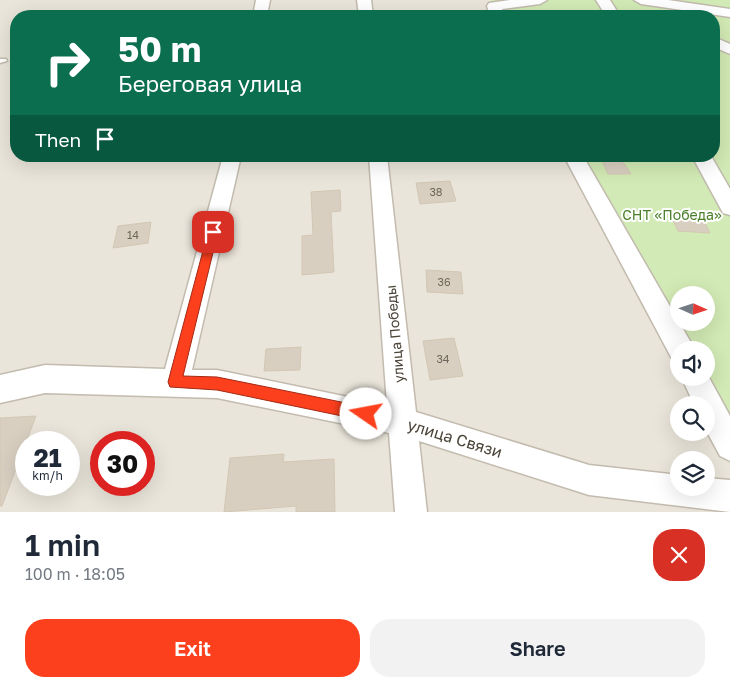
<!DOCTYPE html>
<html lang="en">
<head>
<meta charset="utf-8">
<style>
	body { margin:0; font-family:"Golos Text",sans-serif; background:#f2f2f3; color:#1f2937; height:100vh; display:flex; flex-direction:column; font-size:19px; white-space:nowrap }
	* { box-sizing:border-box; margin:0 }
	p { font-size:16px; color:#747a83 }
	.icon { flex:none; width:28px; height:28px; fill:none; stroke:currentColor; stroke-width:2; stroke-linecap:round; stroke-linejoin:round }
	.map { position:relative; height:512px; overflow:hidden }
	.side { display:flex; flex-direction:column; background:#fff; flex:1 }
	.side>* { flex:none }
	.guide { position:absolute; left:10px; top:10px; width:710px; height:152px; border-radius:20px; box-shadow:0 5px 20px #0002; background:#0b6e4f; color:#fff; overflow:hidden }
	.needle { width:32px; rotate:93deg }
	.fabs { position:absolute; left:670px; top:286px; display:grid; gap:10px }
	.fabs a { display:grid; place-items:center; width:45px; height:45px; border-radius:50%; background:#fff; box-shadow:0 5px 20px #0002; font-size:25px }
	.speed { position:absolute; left:15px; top:431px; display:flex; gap:10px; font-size:25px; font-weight:700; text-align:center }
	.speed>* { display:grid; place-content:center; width:65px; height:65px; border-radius:50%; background:#fff; box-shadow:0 5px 20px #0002; line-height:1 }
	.speed small { font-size:12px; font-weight:400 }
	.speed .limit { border:8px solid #d22; background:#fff; color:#111 }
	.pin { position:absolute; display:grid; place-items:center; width:42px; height:42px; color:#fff; margin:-21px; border-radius:10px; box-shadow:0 2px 8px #0006 }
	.me { position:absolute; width:55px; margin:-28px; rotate:282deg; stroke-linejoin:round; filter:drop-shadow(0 0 4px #0008) }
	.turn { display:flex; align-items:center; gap:18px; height:105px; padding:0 25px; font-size:22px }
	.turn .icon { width:65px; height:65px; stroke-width:2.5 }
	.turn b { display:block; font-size:35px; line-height:42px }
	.then { display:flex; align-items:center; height:48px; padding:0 25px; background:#0003; gap:10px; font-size:19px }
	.round { display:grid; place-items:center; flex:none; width:52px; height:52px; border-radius:20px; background:#f2f2f3 }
	.head { display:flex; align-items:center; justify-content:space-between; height:85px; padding:0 25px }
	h1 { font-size:30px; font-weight:600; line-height:38px }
	.button { display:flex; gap:10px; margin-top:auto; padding:10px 25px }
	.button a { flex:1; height:58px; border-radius:20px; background:#fc3f1d; color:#fff; font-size:20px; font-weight:600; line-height:58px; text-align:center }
	.button a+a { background:#f2f2f3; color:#1f2937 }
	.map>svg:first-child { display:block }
	.residential { fill:#eae5da; fill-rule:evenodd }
	.green { fill:#d2eab5; fill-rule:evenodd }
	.building { fill:#d8cfc1; stroke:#d3c7b4 }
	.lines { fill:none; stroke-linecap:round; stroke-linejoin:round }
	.service-casing { stroke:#c2bbae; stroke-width:3 }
	.minor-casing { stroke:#c2bbae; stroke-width:3 }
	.service { fill:#fff; fill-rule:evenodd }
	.minor { fill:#fff; fill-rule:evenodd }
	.route { fill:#fc3f1d; stroke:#a42913 }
	.labels { text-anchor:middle; stroke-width:4; stroke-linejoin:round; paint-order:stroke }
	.number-label { font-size:11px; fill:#6e675b }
	.park-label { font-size:14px; fill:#4a7f2a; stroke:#fff }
	.street-label { font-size:14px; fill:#4b4439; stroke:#fff }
	.near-street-label { font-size:16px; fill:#4b4439; stroke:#fff }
</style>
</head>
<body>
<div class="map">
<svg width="730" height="512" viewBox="0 0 730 512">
	<rect width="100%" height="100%" fill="#f6f3ec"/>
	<path class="residential" d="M0 0H489L496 16H16V156H568L679 366V378H685L699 405H679V432H706V418L730 463V512H0ZM26 442H69V485H26ZM101 442H144V485H101ZM679 460H706V488H679Z"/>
	<path class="green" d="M490 0H730V446L695 378H706V350H681L573 156H714V16H497ZM679 295H706V322H679Z"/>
	<path class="building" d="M600 156H619L631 174H608Z
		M450 181 456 201 420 204 416 183Z
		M340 190 341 211 331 212 334 272 302 275V236L313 235 311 192Z
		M670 214 701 215 710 233 678 231Z
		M151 222 148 243 113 248 118 226Z
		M426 270 461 272 463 294 427 292Z
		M454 338 463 376 430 380 423 341Z
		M301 347 300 370 264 371 266 349Z
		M36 416 2 506H0V418Z
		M284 454 283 462 334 459 335 512H296V506L224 512 230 458Z"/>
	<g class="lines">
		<g class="service-casing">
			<path id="service" d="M0 59H6L7 61 0 63Z"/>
		</g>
		<g class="minor-casing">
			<path id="minor" d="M256 0H270L267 16H253Z
				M357 0H371L373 16H359Z
				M510 0H547L540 4 502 9 504 16H490L487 6 489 3Z
				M596 0H610L620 16H606Z
				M634 0H668L730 9V17L641 4Z
				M714 37 730 44V54L714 47Z
				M223 156H241L192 370H217L387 405 369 156H387L416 412 589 465 679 475V488H706V478L730 480V512L589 495 419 441 427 512H395L389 433 217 398 45 393 0 403V375L45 365 165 369Z
				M564 156H583L690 341 694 350H679V362L672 359Z
				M692 156H711L730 189V215L723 213Z
				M706 372 730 416V461L720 456 706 430V405H694L682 378H706Z"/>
		</g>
		<use href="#service" class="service"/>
		<use href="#minor" class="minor"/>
	</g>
	<path class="route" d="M213 227 218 232 183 376 217 377 366 407 371 409 373 414 371 419 366 421 217 390 170 387 168 382 208 232Z"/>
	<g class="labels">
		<g class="number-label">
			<text x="436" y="196">38</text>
			<text x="133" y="239">14</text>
			<text x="444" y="286">36</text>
			<text x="443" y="363">34</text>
		</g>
		<g class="park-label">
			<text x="672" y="220">СНТ «Победа»</text>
		</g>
		<g class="street-label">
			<text transform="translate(395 334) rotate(-95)" y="5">улица Победы</text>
		</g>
		<g class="near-street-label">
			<text transform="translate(455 438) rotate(17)" y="6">улица Связи</text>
		</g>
	</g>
</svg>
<div class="fabs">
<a><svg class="needle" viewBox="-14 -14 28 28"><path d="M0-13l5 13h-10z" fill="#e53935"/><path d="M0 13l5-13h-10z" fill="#747a83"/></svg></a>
<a><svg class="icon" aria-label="sound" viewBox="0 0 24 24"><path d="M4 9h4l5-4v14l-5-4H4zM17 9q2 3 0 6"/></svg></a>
<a><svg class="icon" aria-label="search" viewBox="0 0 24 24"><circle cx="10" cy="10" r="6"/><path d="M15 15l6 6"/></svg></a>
<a><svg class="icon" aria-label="layers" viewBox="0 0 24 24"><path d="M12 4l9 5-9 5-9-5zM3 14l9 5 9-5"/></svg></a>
</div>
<div class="speed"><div>21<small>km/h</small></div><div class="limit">30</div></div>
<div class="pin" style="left:213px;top:232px;background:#d93025"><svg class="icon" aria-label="arrive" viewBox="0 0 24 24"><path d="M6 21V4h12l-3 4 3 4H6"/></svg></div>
<svg class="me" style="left:366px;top:414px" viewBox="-20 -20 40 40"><circle r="19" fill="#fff"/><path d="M0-13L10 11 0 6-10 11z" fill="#fc3f1d"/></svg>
<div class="guide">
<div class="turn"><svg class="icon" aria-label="right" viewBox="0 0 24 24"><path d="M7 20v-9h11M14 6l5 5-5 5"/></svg><div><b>50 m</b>Береговая улица</div></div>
<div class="then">Then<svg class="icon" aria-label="arrive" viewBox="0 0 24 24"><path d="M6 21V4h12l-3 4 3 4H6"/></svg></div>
</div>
</div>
<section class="side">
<div class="head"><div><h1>1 min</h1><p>100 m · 18:05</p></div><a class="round" style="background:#d93025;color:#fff"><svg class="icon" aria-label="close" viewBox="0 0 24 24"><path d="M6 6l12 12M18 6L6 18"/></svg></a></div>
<div class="button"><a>Exit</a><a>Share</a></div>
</section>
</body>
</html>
